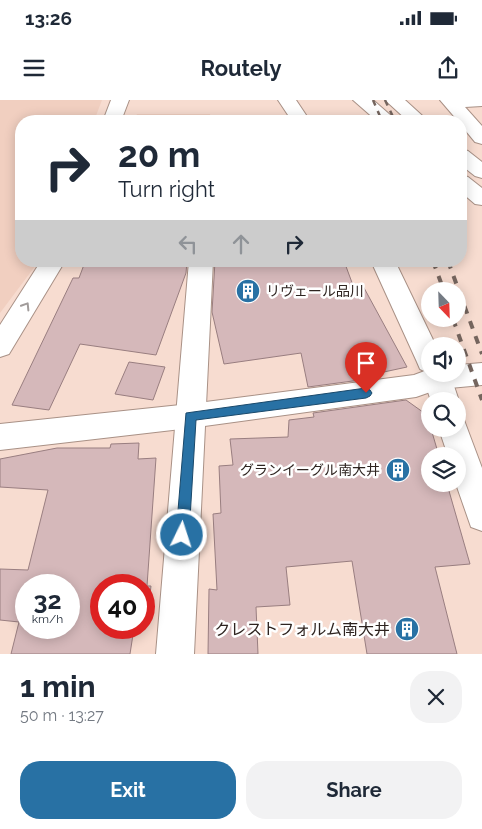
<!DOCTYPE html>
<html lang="en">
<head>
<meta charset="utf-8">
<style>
	body { margin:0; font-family:Raleway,"Noto Sans JP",sans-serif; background:#f2f2f3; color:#1f2937; height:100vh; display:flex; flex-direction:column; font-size:19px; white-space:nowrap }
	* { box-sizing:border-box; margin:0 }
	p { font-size:16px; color:#747a83 }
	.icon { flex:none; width:28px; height:28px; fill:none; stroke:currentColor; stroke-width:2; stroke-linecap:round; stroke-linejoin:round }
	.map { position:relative; height:554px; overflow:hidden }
	.panel { display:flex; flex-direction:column; background:#fff; flex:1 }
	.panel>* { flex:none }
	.guide { position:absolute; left:15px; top:15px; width:452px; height:152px; border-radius:20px; box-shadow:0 2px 12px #0003; background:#fff; color:#1f2937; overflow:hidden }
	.needle { width:32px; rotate:157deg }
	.controls { position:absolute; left:421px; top:182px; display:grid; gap:10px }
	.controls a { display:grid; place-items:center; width:45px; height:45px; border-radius:50%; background:#fff; box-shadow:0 2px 12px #0003; font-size:25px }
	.speed { position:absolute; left:15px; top:474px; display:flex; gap:10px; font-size:25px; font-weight:700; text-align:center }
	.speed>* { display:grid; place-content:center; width:65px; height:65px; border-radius:50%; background:#fff; box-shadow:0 2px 12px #0003; line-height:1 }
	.speed small { font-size:12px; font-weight:400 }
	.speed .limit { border:8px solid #d22; background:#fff; color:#111 }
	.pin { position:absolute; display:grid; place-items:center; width:42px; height:42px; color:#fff; margin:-51px -21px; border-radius:50% 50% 50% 0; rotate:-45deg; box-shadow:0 0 5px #0007 }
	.pin .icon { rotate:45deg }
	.me { position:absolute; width:55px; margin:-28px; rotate:4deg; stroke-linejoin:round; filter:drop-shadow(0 0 4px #0008) }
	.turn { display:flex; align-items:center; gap:18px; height:105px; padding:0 20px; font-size:22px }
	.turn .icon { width:65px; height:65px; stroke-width:2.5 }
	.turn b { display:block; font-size:35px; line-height:42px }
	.lanes { display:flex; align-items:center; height:48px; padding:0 20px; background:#0003; justify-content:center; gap:25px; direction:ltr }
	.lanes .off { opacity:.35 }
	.round { display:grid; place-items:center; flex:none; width:52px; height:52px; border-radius:20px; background:#f2f2f3 }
	.summary { display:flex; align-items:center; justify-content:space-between; height:85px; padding:0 20px }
	h1 { font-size:30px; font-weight:700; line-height:38px }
	.cta { display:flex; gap:10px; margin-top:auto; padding:10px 20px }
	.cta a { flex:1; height:58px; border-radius:20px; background:#2871a4; color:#fff; font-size:20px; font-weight:700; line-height:58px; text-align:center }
	.cta a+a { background:#f2f2f3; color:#1f2937 }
	.status { display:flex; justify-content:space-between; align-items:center; height:35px; padding:0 25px; background:#fff; direction:ltr }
	.status svg { height:14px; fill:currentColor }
	header { display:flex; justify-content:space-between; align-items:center; height:65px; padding:0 20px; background:#fff; font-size:22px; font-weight:700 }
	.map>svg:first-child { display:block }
	.built { fill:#f1cfc0 }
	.building { fill:#d5b8ba; stroke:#997e80; fill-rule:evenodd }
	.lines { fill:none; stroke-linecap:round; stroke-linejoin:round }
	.street-casing { stroke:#a99186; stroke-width:2 }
	.secondary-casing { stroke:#a99186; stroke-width:2 }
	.highway-casing { stroke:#a99186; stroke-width:2 }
	.street { fill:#fff; fill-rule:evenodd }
	.secondary { fill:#fff; fill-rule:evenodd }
	.highway { fill:#fff; fill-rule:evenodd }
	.rail-far1 { stroke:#75655e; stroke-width:2.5; stroke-dasharray:6 6; stroke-linecap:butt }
	.rail { stroke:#75655e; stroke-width:4; stroke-dasharray:8 8; stroke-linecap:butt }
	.oneway { stroke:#a19c9b }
	.route { fill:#2871a4; stroke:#1a496b }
	.labels { text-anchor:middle; stroke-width:5; stroke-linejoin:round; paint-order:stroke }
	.poi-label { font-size:14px; fill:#2e2420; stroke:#fff; text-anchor:start }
	.near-poi-label { font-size:16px; fill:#2e2420; stroke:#fff; text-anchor:end }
</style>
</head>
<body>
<div class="status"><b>13:26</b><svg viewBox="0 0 49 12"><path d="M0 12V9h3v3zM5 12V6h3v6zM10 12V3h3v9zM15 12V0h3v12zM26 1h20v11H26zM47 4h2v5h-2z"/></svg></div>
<header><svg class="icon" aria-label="menu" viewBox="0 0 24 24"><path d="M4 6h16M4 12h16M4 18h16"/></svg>Routely<svg class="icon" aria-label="share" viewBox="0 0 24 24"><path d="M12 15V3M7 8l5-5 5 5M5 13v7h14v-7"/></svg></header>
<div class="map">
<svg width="482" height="554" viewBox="0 0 482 554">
	<rect width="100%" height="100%" fill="#f7dcd0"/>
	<path class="built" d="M0 0H102L94 21H21V161H39L0 213Z
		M137 14H210L211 21H134Z"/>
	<path class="building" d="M94 161H187L186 173 156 255 80 244 49 310 12 305 73 178H79L85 162Z
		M215 161H344L354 188 363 186 407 267 370 275 375 278 308 287 301 253 224 264 212 212Z
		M129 262 165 267 153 300 115 294Z
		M406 300 427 315 439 356H430V384H447L470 464 435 467 457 554H367L352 461 286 467 290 505 256 507 258 554H208L209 489 217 490 213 414 221 413 219 366 233 365 230 339 288 337 289 320 314 317 313 313Z
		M139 343 138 359 156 358 147 486H151L146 525H144V485H101V528H134L130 554H11L19 522 0 520V469L28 470 48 390 0 387V359L57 348H110L111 344ZM26 485H69V528H26Z"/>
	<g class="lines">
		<g class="street-casing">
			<path id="street" d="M440 0H482V6L465 7 482 26V44L475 42 461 25V21H458Z
				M482 263V285L439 289 416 297 190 328 0 350V324L190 304 414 275 430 269V274H458V265Z"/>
		</g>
		<g class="secondary-casing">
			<path id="secondary" d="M111 0H129L121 21H103Z
				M278 0H296L310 21H292Z
				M41 161H65L9 254 0 257V225Z
				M189 161H213L194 554H156Z
				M371 161H395L436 246H430V274H450L459 301 458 304V301H431L422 274 424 271 420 269 417 262Z
				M458 318 464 320 482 368V431L471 427 456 384H458V356H448L439 329H458Z"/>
		</g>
		<g class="highway-casing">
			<path id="highway" d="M353 0H373L397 21H377Z
				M385 0H405L428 21H408Z
				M461 49 468 51 482 62V78L475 76 461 65Z
				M461 75 468 77 482 88V105L475 104 461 92Z"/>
		</g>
		<use href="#street" class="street"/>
		<use href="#secondary" class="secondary"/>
		<use href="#highway" class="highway"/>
		<path class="rail-far1" d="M373 0 382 21
			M385 0 395 21"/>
		<path class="rail" d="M433 161 444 191
			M448 161 482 254
			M453 219 482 300"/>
	</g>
	<defs><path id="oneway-chevron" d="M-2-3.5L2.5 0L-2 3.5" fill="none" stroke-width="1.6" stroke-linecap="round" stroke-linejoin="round" transform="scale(1.25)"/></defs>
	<use class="oneway" href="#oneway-chevron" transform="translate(26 206) rotate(-58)"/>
	<path class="route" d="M366 288 370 290 372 293 370 296 366 298 196 320 189 435 187 440 182 442 178 440 176 435 186 313Z"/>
	<defs>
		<g id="building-disc" transform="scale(1.25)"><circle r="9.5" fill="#2871a4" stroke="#fff"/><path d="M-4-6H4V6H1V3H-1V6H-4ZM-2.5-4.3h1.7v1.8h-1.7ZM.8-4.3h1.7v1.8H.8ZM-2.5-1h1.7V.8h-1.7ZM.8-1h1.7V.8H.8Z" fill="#fff"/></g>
	</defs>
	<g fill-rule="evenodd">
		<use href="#building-disc" x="248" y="191"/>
		<use href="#building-disc" x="398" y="370"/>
		<use href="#building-disc" x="407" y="529"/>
	</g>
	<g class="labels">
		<g class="poi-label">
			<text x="266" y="196">リヴェール品川</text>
			<text x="380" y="375" text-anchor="end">グランイーグル南大井</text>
		</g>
		<g class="near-poi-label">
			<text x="390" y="535">クレストフォルム南大井</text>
		</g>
	</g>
</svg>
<div class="controls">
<a><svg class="needle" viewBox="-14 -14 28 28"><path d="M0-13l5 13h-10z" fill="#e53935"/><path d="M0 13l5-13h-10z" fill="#747a83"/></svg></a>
<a><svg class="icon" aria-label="sound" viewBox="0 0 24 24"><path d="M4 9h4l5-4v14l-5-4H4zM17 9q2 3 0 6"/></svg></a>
<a><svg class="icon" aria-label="search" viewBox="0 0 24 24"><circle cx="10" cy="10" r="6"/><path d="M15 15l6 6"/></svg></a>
<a><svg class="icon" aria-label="layers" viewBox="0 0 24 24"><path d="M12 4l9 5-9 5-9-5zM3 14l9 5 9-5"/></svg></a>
</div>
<div class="speed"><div>32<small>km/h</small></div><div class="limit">40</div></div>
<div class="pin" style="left:366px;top:293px;background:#d93025"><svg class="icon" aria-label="arrive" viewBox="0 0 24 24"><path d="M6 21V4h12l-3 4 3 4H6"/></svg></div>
<svg class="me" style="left:182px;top:435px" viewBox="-20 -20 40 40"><circle r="17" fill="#2871a4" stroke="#fff" stroke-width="3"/><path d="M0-11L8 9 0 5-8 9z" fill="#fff"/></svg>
<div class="guide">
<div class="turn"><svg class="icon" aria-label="right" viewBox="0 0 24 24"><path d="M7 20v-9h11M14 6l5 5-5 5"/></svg><div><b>20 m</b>Turn right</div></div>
<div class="lanes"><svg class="icon off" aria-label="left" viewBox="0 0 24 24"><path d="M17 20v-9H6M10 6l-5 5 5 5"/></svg><svg class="icon off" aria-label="ahead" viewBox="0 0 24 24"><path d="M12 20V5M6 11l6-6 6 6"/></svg><svg class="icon" aria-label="right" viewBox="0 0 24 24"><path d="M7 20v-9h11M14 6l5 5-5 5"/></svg></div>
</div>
</div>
<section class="panel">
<div class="summary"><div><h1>1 min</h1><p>50 m · 13:27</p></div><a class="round"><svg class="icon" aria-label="close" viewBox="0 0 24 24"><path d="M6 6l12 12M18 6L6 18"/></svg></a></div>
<div class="cta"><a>Exit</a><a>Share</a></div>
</section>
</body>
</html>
